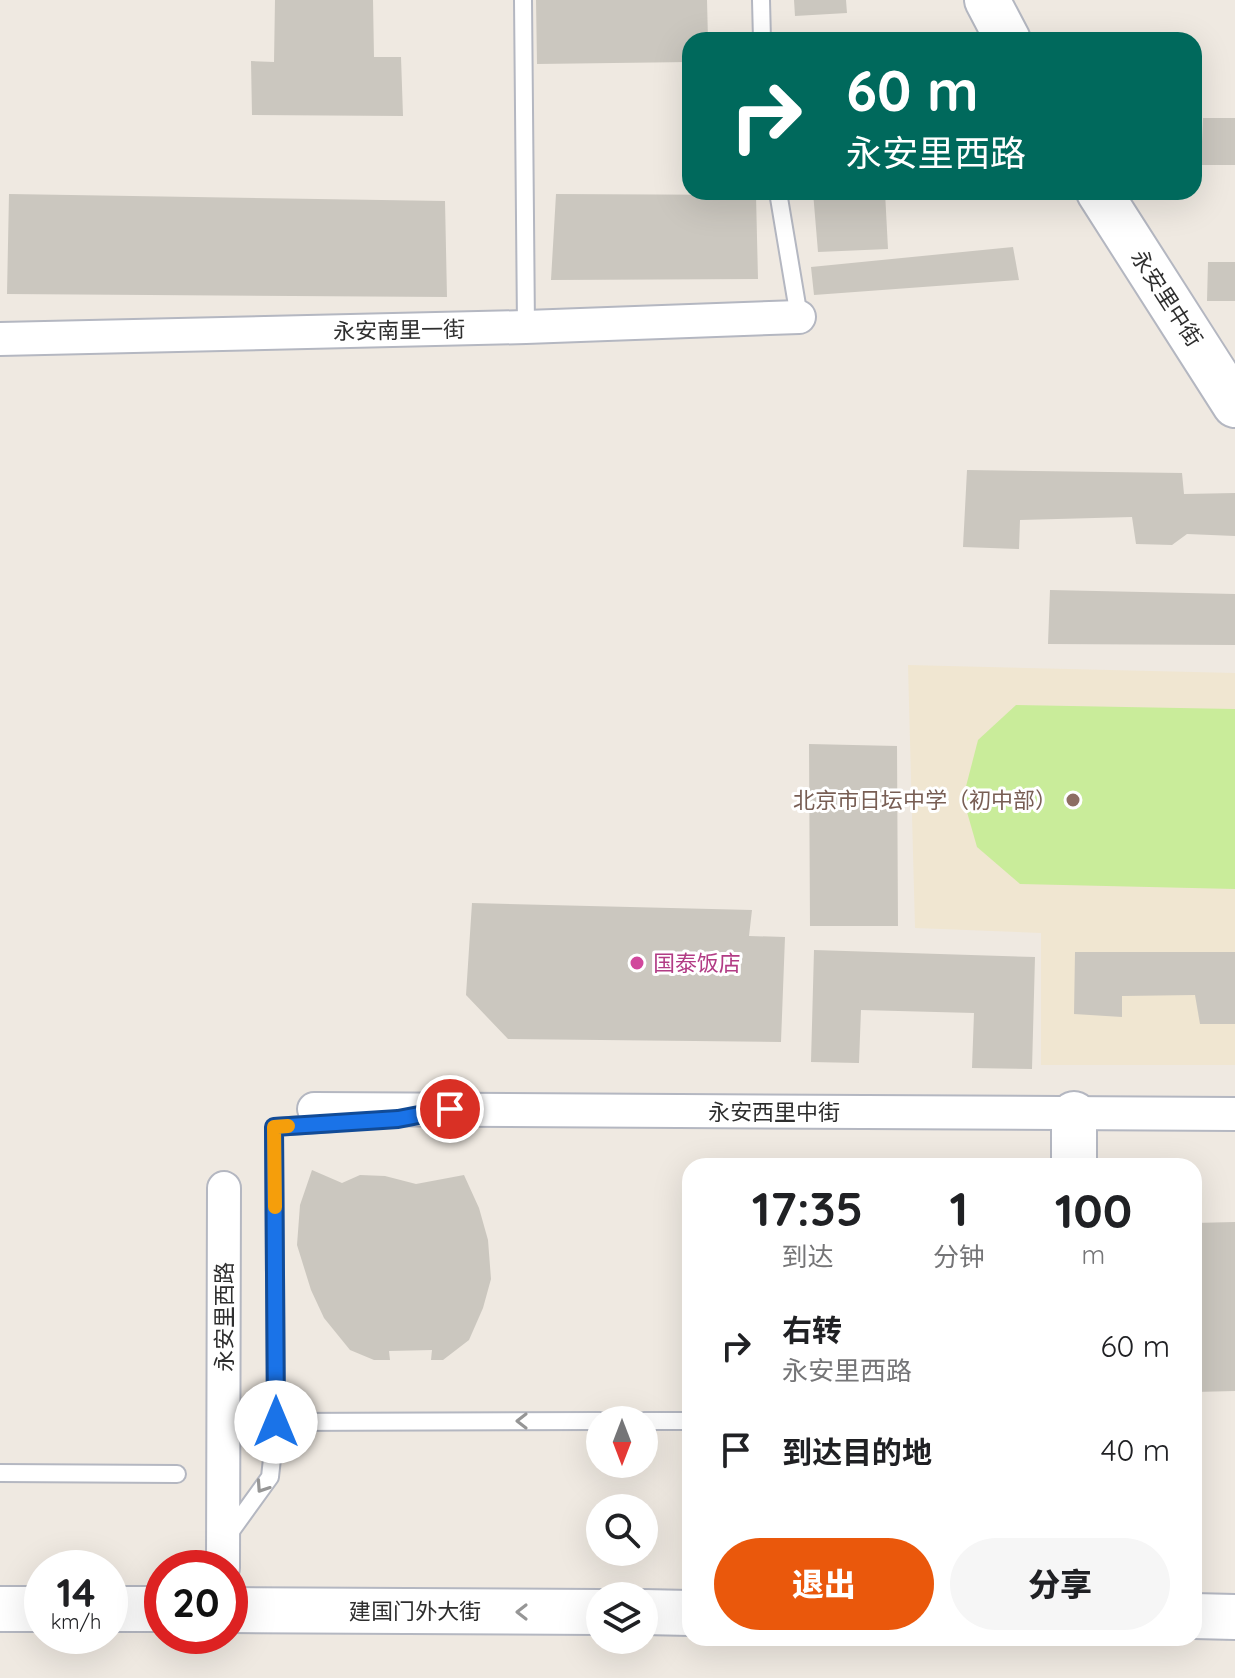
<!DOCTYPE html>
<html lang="zh">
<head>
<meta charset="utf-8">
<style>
	body { margin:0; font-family:Quicksand,"Noto Sans SC",sans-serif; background:#f6f6f6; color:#202124; height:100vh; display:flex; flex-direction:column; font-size:30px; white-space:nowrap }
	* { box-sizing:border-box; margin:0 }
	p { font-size:26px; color:#757577 }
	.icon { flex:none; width:44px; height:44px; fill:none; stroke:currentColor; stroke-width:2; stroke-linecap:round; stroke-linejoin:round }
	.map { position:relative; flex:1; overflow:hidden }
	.details { position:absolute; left:682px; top:1158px; width:520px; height:488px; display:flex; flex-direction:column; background:#fff; border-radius:24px; box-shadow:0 8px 32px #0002 }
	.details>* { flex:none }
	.banner { position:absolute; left:682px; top:32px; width:520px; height:168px; border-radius:24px; box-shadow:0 8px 32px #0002; background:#00695c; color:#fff; overflow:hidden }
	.needle { width:52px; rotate:180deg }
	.tools { position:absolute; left:586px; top:1406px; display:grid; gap:16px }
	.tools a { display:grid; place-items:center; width:72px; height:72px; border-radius:50%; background:#fff; box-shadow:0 8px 32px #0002; font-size:40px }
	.speed { position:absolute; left:24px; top:1550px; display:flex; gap:16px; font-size:40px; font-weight:700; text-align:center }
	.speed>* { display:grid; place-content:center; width:104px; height:104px; border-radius:50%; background:#fff; box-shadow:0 8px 32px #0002; line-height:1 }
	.speed small { font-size:20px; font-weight:400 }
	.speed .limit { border:12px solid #d22; background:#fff; color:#111 }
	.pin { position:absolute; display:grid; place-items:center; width:68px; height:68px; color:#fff; margin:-34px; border:4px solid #fff; border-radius:50%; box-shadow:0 2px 8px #0007 }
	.me { position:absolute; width:88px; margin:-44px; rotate:0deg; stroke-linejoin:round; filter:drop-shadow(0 0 6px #0008) }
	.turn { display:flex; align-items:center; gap:28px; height:168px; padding:0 32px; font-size:36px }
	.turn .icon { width:104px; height:104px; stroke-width:2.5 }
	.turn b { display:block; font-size:56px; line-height:68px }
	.eta { display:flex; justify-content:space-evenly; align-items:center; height:136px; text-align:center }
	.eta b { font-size:48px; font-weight:800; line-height:56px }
	.button { display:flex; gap:16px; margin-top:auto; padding:16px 32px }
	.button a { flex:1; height:92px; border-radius:48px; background:#ea580c; color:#fff; font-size:32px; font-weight:800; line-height:92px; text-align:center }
	.button a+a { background:#f6f6f6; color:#202124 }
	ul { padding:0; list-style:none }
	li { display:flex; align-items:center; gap:24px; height:104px; padding:0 32px }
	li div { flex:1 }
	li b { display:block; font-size:30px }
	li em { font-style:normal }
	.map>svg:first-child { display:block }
	.education { fill:#f0e6d1 }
	.pitch { fill:#c9ec9a }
	.building { fill:#cbc7bf }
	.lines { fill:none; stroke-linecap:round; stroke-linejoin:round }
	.lane-casing { stroke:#b4b7c1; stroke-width:20 }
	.street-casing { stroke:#b4b7c1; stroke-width:36 }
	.secondary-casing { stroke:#b4b7c1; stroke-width:48 }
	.lane { stroke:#fff; stroke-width:16 }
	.street { stroke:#fff; stroke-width:32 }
	.secondary { stroke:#fff; stroke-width:44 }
	.oneway { stroke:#969696 }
	.route-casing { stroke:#114b97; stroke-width:20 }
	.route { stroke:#1a73e8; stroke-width:14 }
	.slow { stroke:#f59e0b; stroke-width:14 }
	.education-dot { fill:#8d6e63; stroke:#fff; stroke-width:3 }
	.hotel-dot { fill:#d1479c; stroke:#fff; stroke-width:3 }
	.labels { text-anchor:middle; stroke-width:6; stroke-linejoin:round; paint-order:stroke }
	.street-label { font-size:22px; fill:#2e2e2e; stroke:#fff }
	.education-label { font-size:22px; fill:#785e54; stroke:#fff; text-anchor:end }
	.hotel-label { font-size:22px; fill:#b23c85; stroke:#fff; text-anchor:start }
</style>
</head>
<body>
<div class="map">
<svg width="1235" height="1678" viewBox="0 0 1235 1678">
	<rect width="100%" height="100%" fill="#efe9e1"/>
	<path class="education" d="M908 665 1235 673V1065H1041V933L915 928Z"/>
	<path class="pitch" d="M1016 705 1235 709V889L1020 884 977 847 963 798 978 740Z"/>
	<path class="building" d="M275 0H373L374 57H401L403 116 252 115 251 61 274 62Z
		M536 0H707L708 40H690V62L537 64Z
		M794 0H846L847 13 795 16Z
		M1203 118H1235V165H1201Z
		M813 192H885L888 249 818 252Z
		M9 194 445 201 447 297 7 294Z
		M556 194 756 195 758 279 551 280Z
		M1013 247 1019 280 814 295 811 267Z
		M1208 262H1235V301H1207Z
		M967 470 1182 473 1184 494 1235 493V536L1187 534 1172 545 1136 544 1132 517 1020 520 1019 549 963 547Z
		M1050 590 1235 594V645L1048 644Z
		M809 744 897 746 898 926H810Z
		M472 903 752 910 749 936 785 937 781 1042 508 1039 466 995Z
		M814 950 1035 957 1032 1069 972 1068 974 1013 861 1010 859 1063 811 1062Z
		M1075 952H1235V1024H1200L1195 995 1122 996V1017L1074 1014Z
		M312 1170 342 1183 360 1175 385 1176 416 1184 464 1175 479 1208 488 1240 491 1279 483 1308 469 1340 443 1360H431L432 1350 389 1351 390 1360H374L350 1350 324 1318 311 1290 297 1245 300 1205Z
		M1235 1222V1391L1194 1392V1223Z"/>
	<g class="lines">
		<g class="lane-casing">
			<path id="lane" d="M523 0 526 327
				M761 0 762 40
				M778 192 799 317
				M644 1421H690
				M276 1422 600 1421
				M0 1473 177 1474
				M226 1538 270 1477 276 1422 274 1127 333 1123"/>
		</g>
		<g class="street-casing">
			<path id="street" d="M0 339 526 327 799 317
				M314 1109 1235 1114
				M223 1568 224 1188"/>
		</g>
		<g class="secondary-casing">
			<path id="secondary" d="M987 0 1008 40
				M1099 192 1235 405
				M1074 1166V1114
				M0 1609H42
				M110 1609H162
				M230 1610 600 1612
				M644 1612 690 1613
				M1194 1616 1235 1617"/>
		</g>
		<use href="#lane" class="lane"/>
		<use href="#street" class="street"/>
		<use href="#secondary" class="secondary"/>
	</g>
	<defs><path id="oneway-chevron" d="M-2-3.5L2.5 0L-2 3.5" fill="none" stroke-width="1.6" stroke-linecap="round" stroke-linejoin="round" transform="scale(2)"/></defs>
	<g class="oneway">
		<use href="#oneway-chevron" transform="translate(522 1421) rotate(180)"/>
		<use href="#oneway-chevron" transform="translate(262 1487) rotate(124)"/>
		<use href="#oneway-chevron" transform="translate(522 1612) rotate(-180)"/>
	</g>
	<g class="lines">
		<g class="route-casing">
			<path id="route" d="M276 1422 274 1127 398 1119 450 1109"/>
		</g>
		<use href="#route" class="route"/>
		<path class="slow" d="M275 1207 274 1127 288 1126"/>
	</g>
	<circle class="education-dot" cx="1073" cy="800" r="8"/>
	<circle class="hotel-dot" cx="637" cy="963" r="8"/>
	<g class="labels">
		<g class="street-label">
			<text transform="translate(1167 298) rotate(57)" y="8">永安里中街</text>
			<text transform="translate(399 330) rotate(-1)" y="8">永安南里一街</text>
			<text x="774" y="1120">永安西里中街</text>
			<text transform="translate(224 1317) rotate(-90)" y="8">永安里西路</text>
			<text x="415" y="1619">建国门外大街</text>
		</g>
		<g class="education-label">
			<text x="1057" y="808">北京市日坛中学（初中部）</text>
		</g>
		<g class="hotel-label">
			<text x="653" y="971">国泰饭店</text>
		</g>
	</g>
</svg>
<div class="tools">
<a><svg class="needle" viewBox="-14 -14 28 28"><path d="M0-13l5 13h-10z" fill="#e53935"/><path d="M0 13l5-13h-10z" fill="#757577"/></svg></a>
<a><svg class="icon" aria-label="search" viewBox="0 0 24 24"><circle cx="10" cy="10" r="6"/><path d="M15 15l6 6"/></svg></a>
<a><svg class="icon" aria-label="layers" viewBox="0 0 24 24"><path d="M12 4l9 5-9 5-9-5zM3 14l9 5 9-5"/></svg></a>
</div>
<div class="speed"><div>14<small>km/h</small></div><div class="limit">20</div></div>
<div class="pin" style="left:450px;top:1109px;background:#d93025"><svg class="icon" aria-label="arrive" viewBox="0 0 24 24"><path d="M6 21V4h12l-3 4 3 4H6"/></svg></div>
<svg class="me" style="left:276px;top:1422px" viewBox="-20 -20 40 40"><circle r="19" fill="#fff"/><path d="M0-13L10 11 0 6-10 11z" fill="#1a73e8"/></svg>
<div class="banner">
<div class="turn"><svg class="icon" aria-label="right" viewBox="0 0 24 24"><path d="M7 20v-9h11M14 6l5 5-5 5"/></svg><div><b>60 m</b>永安里西路</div></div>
</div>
<section class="details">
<div class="eta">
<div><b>17:35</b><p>到达</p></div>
<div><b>1</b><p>分钟</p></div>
<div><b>100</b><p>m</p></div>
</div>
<ul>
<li><svg class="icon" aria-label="right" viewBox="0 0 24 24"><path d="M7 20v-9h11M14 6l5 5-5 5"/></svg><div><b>右转</b><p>永安里西路</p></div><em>60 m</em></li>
<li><svg class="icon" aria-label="arrive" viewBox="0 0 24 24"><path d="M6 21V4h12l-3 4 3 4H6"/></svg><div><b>到达目的地</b></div><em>40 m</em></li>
</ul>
<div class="button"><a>退出</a><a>分享</a></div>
</section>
</div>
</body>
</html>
